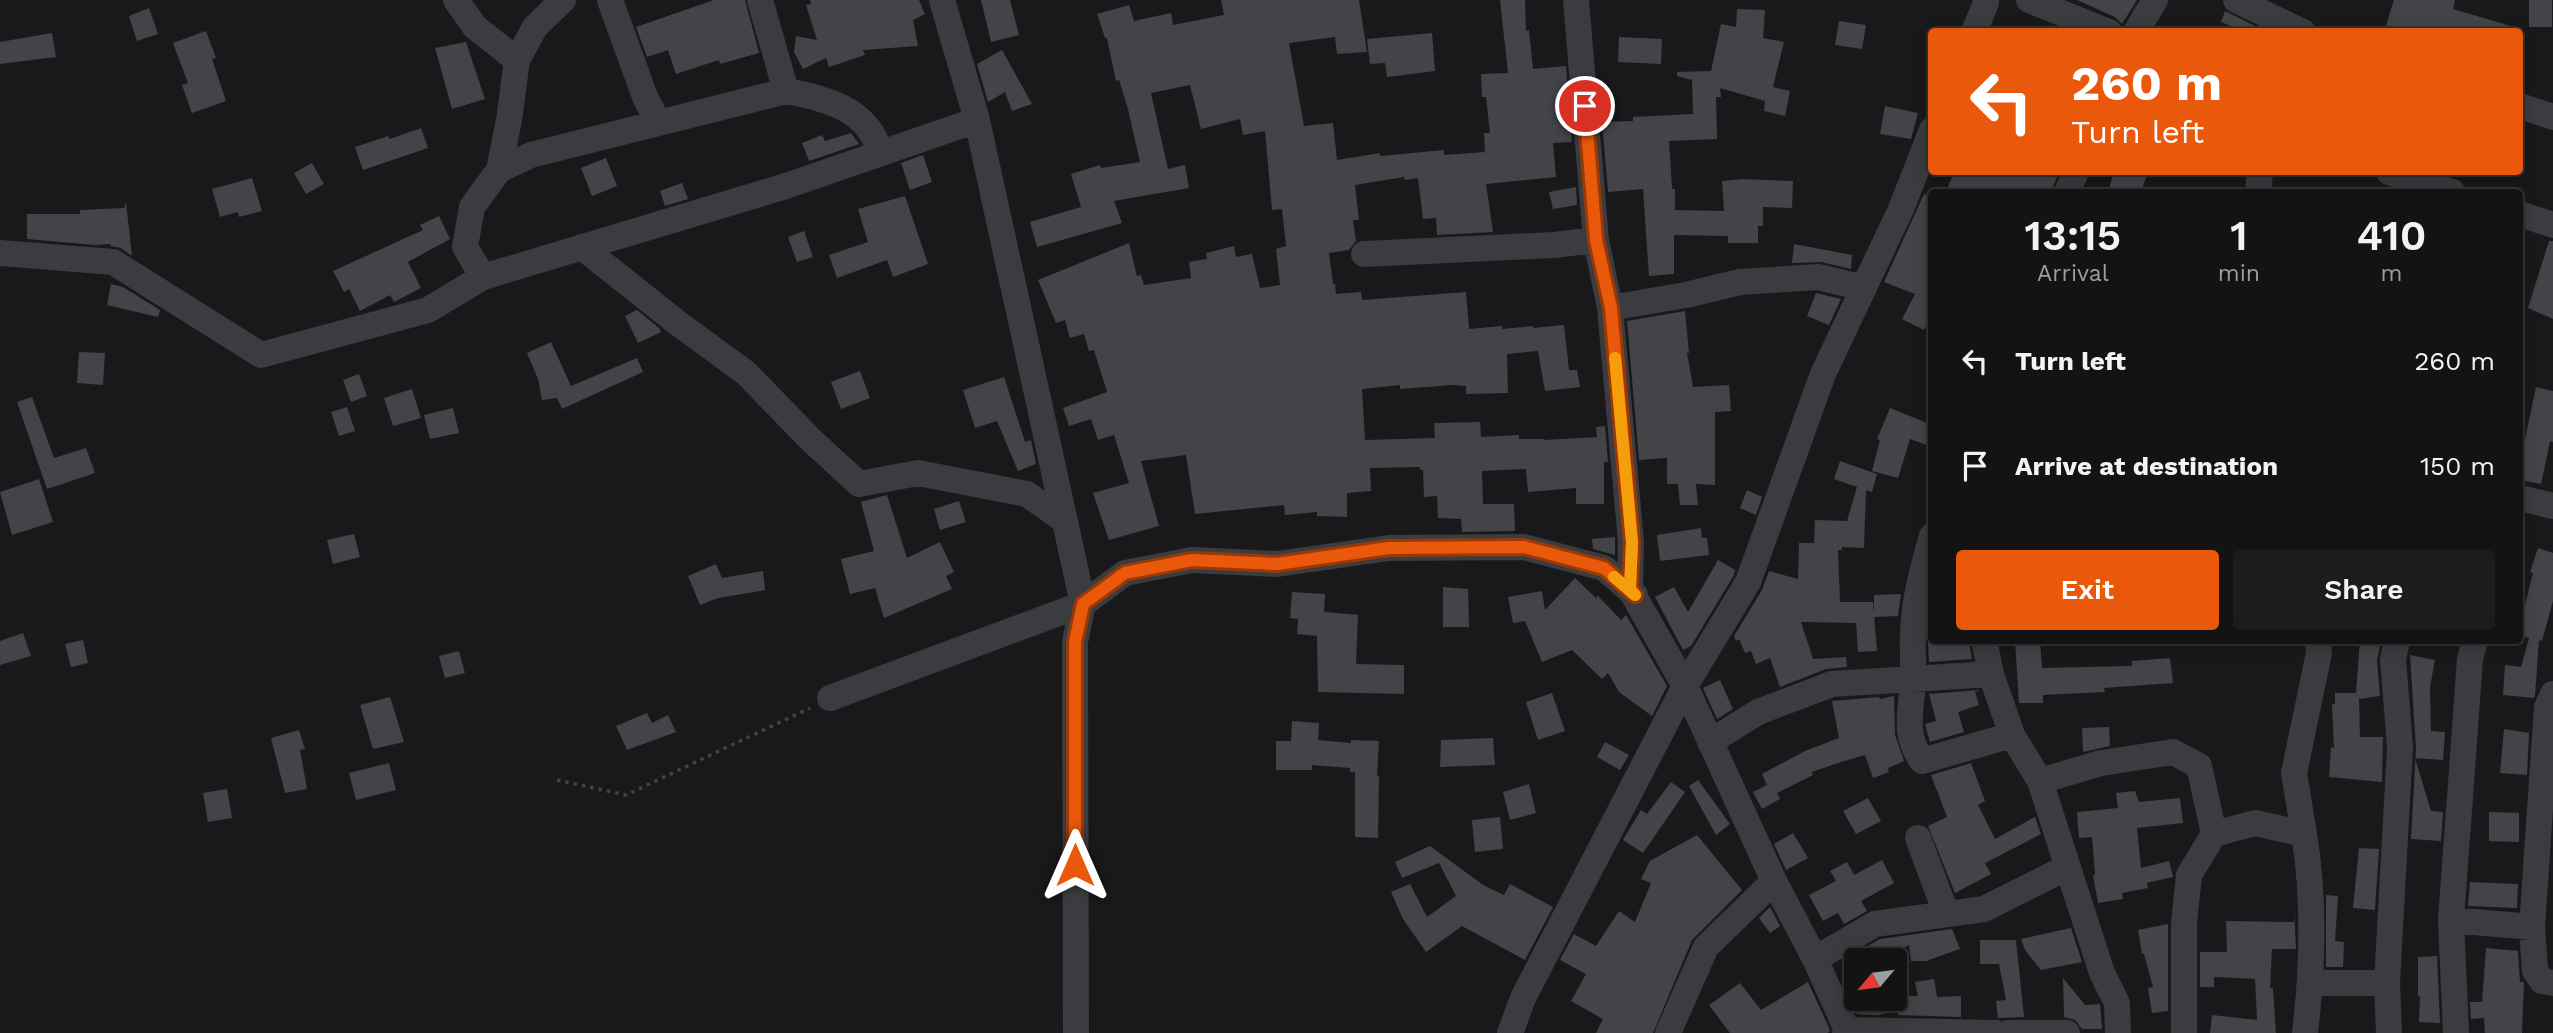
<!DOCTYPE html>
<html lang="en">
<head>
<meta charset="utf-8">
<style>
	body { margin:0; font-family:"Work Sans",sans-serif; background:#1c1c1d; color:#f1f3f6; height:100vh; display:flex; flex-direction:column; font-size:26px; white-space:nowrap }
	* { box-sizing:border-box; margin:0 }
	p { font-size:23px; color:#9d9ea0 }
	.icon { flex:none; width:38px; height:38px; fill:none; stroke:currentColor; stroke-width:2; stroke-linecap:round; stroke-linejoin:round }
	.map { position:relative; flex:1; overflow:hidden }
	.panel { position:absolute; left:1928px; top:189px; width:595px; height:455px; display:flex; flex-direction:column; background:#131314; border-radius:7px; box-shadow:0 4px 18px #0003,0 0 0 2px #323234 }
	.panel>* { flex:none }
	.top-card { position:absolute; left:1928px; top:28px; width:595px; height:147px; border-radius:7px; box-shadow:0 4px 18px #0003,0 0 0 2px #323234; background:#ea580c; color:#fff; overflow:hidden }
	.needle { width:46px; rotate:241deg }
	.buttons { position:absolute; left:1844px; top:948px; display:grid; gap:14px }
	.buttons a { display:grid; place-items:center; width:63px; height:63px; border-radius:7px; background:#131314; box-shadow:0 4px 18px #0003,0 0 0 2px #323234; font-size:35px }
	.pin { position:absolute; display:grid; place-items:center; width:60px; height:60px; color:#fff; margin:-30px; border:4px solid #fff; border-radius:50%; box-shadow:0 2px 7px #0007 }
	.me { position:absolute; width:77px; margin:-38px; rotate:0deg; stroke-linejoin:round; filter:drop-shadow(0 0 5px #0008) }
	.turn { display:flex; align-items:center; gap:24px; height:147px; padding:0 28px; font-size:32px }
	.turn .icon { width:91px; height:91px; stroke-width:2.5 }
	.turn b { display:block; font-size:49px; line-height:60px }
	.eta { display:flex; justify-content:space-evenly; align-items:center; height:119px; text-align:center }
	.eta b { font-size:42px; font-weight:600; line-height:49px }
	.cta { display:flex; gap:14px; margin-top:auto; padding:14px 28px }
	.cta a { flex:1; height:80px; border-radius:7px; background:#ea580c; color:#fff; font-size:28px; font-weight:600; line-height:80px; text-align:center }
	.cta a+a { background:#1c1c1d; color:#f1f3f6 }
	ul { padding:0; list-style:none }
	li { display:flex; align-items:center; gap:21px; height:105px; padding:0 28px }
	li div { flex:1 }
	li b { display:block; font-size:26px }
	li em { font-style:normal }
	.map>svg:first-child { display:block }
	.building { fill:#434448 }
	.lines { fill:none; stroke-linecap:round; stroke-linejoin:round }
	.path { stroke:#404347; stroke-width:3.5; stroke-dasharray:3.5 5; stroke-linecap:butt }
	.minor { stroke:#3a3c40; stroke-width:26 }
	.route-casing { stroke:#983908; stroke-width:18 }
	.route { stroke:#ea580c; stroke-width:12 }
	.slow { stroke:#f59e0b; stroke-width:12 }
</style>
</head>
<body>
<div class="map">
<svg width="2553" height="1033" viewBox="0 0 2553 1033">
	<rect width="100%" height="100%" fill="#19191b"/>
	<path class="building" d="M714 0H745L759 53 720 64 719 60 676 74 668 50 647 57 636 27Z
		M810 0H919L925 14 913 20 918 46 863 50 865 55 829 67 826 58 803 69 794 52 796 36 817 40 806 5 811 4Z
		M981 0H1010L1019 35 991 42Z
		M1221 0H1359L1367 52 1337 54 1335 37 1289 43 1304 126 1333 123 1337 160 1380 153V156L1444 150V155L1485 152 1484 133H1490L1486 97H1482L1481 74 1508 73 1500 0H1525L1526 31 1529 30 1533 69 1566 66 1572 142 1553 143 1556 177 1486 184 1493 232 1437 235 1436 218 1423 219 1418 178 1405 180 1404 177 1355 185 1359 220H1353L1356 241 1349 250 1329 253 1333 284H1335L1336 294 1361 292 1362 300 1466 292 1469 329 1502 326V329L1533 326V328L1564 325 1569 370H1577L1580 387 1545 391 1538 351 1507 354 1508 393 1466 394V386L1453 385 1400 389V385L1362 389 1365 440 1435 438 1434 423 1480 422 1481 437 1519 435V439H1544V440L1597 437 1596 427 1605 426 1608 462H1604V504H1576V488L1528 492 1526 469 1482 471 1483 504H1514L1515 531 1462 532 1461 519 1438 518 1437 496 1424 497 1423 470H1420V467L1370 468 1371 491 1347 493V517L1317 516V512L1285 515 1284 505 1195 514 1186 455 1141 461 1159 526 1109 540 1093 493 1129 483 1114 435 1098 440 1091 419 1069 426 1063 408 1107 392 1094 350 1089 351 1084 334 1070 338 1065 320 1056 323 1038 280 1129 243 1137 276 1141 275 1144 285 1191 278 1189 262 1207 259 1206 253 1234 246 1236 257 1252 254 1260 288 1280 285 1276 249 1286 246 1282 209 1272 210 1265 131 1243 135 1240 119 1201 129 1190 85 1151 93 1168 169 1185 165 1189 188 1114 201 1122 223 1037 247 1030 222 1081 207 1071 174 1100 165 1101 168 1140 162 1128 109 1119 80 1116 81 1107 38H1105L1097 14 1129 5 1134 21 1171 13 1173 25 1224 15Z
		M2077 0H2137L2122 24 2115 17Z
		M2394 0H2455L2453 9 2514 27V32H2428L2411 26 2410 32H2384Z
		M2529 0H2552V27H2529Z
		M149 8 158 34 137 41 129 16Z
		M1737 9 1765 10 1763 38 1784 42 1773 87 1790 91 1785 116 1764 111 1765 101 1720 88 1721 97H1716L1717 139 1669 141 1672 189H1675V210L1724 211 1722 181 1742 179 1793 181 1792 208 1763 207V226H1758V243H1728V236L1674 235V274L1649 276 1643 189 1608 192 1602 122 1633 121V117L1693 114 1692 80 1677 76V72L1711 71 1721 24 1736 27Z
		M2225 11 2259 28 2257 32H2250L2237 27 2236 28 2221 22Z
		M1839 21 1866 25 1862 49 1835 45Z
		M206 31 216 58 212 59 226 101 192 113 182 85 188 83 173 43Z
		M52 33 56 57 0 64V42Z
		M1432 33 1435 71 1387 77 1385 63 1370 64 1367 39Z
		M1619 37 1662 39 1661 64 1618 62Z
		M466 42 485 99 452 109 435 48Z
		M1002 50 1032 104 1012 111 1005 92 988 102 977 64Z
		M1885 106 1918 113 1911 139 1880 134Z
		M421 128 428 148 363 170 355 147 388 136 390 139Z
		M851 133 859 144 809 161 802 143 822 135 825 141Z
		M923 155 932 182 910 190 901 163Z
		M606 158 617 186 592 196 581 168Z
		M312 163 324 184 306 194 294 173Z
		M1954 172H2059L2051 192H1946Z
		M2114 172H2148L2141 192H2108Z
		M252 178 262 211 239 217 238 212 220 217 212 189Z
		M682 183 688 199 665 206 660 191Z
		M1576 187 1577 205 1553 209 1549 192Z
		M1924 194 1932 197V313L1924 330 1902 319 1915 294 1884 282Z
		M905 196 928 264 893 277 887 260 837 278 829 255 868 242 858 209Z
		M126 202 132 256 121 248 110 246 111 244 95 245 27 239V214H80V210L124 208Z
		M439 216 450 239 408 262 421 288 394 302 390 295 360 311 349 289 344 292 333 271 423 230 420 225Z
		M804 231 813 257 797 262 788 237Z
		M2549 241H2553V319L2528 308Z
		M1794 244 1852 255 1851 269 1821 262 1792 263Z
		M111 284 123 287 160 310 158 317 107 305Z
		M1816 293 1841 299 1829 325 1807 316Z
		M637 310 659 328 661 332 638 343 625 316Z
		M1685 311 1689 353H1687L1693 387 1729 385 1731 411 1715 412V485L1696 484 1698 505H1680L1678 484H1667V458L1639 460 1627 321Z
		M551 342 571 386 637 358 643 372 562 409 557 398 542 400 538 379 527 353Z
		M79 352 105 353 103 385 77 383Z
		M860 371 870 398 841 409 831 382Z
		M359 374 367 396 351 402 343 380Z
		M1004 377 1025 442 1031 440 1036 464 1018 471 997 421 975 428 963 390Z
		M2536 387 2553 391V442L2550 441 2541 484 2520 480V447L2523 448Z
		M412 389 421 418 393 426 384 398Z
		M32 397 54 458 86 448 95 473 47 489 17 402Z
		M347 407 355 431 339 436 331 412Z
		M453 408 459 433 430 439 424 415Z
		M1890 408 1932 425V447L1910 439 1898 478 1872 471 1880 440 1877 439Z
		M1840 461 1877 474 1872 492 1866 490 1864 548 1842 547V550H1838L1840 602H1873L1877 651 1858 652 1856 623 1801 622 1813 659 1846 657 1847 667 1826 669 1780 687 1770 658 1756 664 1751 651 1745 653 1739 639 1736 641 1734 636 1762 590 1769 571 1798 579 1799 543H1814L1815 520 1847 521 1857 487 1834 479Z
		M39 479 53 522 12 535 0 492Z
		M1747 490 1762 497 1756 515 1740 508Z
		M887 495 907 558 940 542 954 572 946 576 952 589 884 618 875 588 850 594 841 559 874 551 861 502Z
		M959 501 966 522 940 530 934 509Z
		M1701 528 1702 538H1707L1709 555 1660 561 1657 535Z
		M354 534 360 557 333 564 327 540Z
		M1615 537V555L1593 549 1592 539Z
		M2538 548 2553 553V601L2542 641 2539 640 2535 695 2534 698 2503 695 2505 665 2521 667 2529 638 2520 635V624L2533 573 2530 572Z
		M1718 560 1735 570 1734 575 1691 646 1683 650 1655 597 1674 587 1688 612Z
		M716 564 722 578 763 571 765 590 718 598 700 605 688 576Z
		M1575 578 1597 599V595L1621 620 1626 615 1667 686 1652 716 1619 692 1608 673 1602 679 1572 650 1542 662 1525 621 1513 623 1508 597 1542 591 1545 610Z
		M1443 587 1468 589 1469 627H1443Z
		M1292 592 1325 594 1324 612 1358 615 1356 664 1404 665V694L1318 692 1317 636 1297 634 1298 619 1290 618Z
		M1901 594 1898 616 1874 617V595Z
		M23 633 31 656 0 665V641Z
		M83 640 88 663 71 667 65 644Z
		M1928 640H1945V643L1969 641 1972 659 1929 662Z
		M2015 640H2040L2042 668 2132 666V661L2170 658 2173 683 2104 688 2105 692 2043 695V703H2019Z
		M2360 640H2381L2377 661 2380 696 2359 699 2360 737H2383L2382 782 2329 777 2331 747 2334 748 2332 704H2335V693H2356Z
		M459 651 465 673 445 678 439 656Z
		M2410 655 2435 660 2430 687 2431 731 2445 732 2443 760 2415 758 2431 811 2443 812 2441 841 2411 839 2416 748Z
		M1720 680 1733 709 1717 719 1703 688Z
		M1980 690 1975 692 1979 705 1958 712 1964 732 1930 742 1925 724 1936 721 1929 694Z
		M1552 693 1565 731 1538 740 1526 702Z
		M1894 696 1895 735 1904 761 1888 768 1889 772 1873 778 1865 755 1838 763 1812 772 1813 775 1777 793 1780 799 1762 809 1753 792 1767 785 1762 774 1805 751 1839 738 1832 701 1879 697 1880 699Z
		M390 697 404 742 373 749 360 705Z
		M647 713 652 723 668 715 676 732 627 750 616 726Z
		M1292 721 1319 723 1318 740 1351 743V740L1379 741 1377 776H1379L1378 838 1355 837V772H1350V768L1312 765V770H1276V741H1291Z
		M2109 727 2110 746 2083 752 2082 728Z
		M2504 729 2529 733 2527 775 2500 773Z
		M299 730 305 749 300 750 307 789 285 793 271 738Z
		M1493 738 1495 765 1440 767 1441 740Z
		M1605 742 1629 755 1620 770 1597 757Z
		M389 763 396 790 356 800 349 773Z
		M1971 763 1985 801 1978 805 1995 839 2035 817 2041 834 1985 863 1991 874 1955 893 1928 826 1947 817 1931 775Z
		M1698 780 1730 824 1716 835 1689 786Z
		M1671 782 1685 792 1643 853 1623 840 1641 810 1647 814Z
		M1529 784 1536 813 1510 820 1503 792Z
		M227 789 232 818 208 822 203 793Z
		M2135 791 2139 802 2180 798 2183 823 2137 828 2141 868 2169 861 2173 877 2147 883 2148 888 2122 893 2123 899 2098 903 2093 875H2095L2092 837 2079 838 2077 812 2118 808 2116 793Z
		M1868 798 1881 821 1856 834 1843 811Z
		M2489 812 2519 813V842L2489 841Z
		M1500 817 1503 849 1475 852 1472 820Z
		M1793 833 1808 858 1786 870 1774 844Z
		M1697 835 1742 890 1692 940 1653 1033H1596L1603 1019 1571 1001 1586 974 1560 960 1574 934 1596 946 1619 911 1635 922 1651 883 1641 879 1650 861Z
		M1430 846 1483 885 1504 895 1510 884 1553 907 1525 960 1462 926 1426 952 1403 919 1391 892 1410 884 1427 917 1456 896 1439 863 1402 878 1395 862Z
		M2359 848 2379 849 2375 910 2353 908Z
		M1882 860 1894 883 1861 901 1867 911 1844 924 1838 913 1823 921 1809 895 1836 881 1830 871 1847 862 1854 875Z
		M2470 882 2518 884 2517 908 2468 906Z
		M2326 895 2338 896 2335 941 2344 942 2343 967H2326Z
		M1770 907 1780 926 1770 933 1759 918Z
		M2294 910 2296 949H2272L2270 988H2273L2276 1033H2210L2212 1015 2257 1020 2255 979 2214 977V987H2200V952H2227L2226 921 2294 922Z
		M2168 924V1011L2152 1013 2148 988 2153 987 2144 954H2142L2138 930Z
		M2071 928 2082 962 2041 970 2025 950 2021 939Z
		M1952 929 1960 949 1926 961H1911L1909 945 1881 961H1865L1859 951 1880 939Z
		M1980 940H2016L2024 1017 1998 1018 1996 1001 2006 1000 1999 964H1980Z
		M2486 948 2518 951 2520 982H2524L2522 1033H2485L2484 1018 2471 1019 2470 1002H2482Z
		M2437 956 2440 1023 2419 1022 2420 996H2418V957Z
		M2063 978 2085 1005 2100 1004 2102 1029H2082L2075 1020 2064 1017Z
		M1934 979 1937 997 1961 996V1017L1898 1015V1011L1877 1015 1857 1014 1849 995 1857 993V999H1898V996H1918L1915 982Z
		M1808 982 1830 1030 1828 1033H1730L1709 1005 1740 983 1761 1010Z"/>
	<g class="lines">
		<path class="path" d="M557 780 626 795 810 708"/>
		<path class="minor" d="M456 0 475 27 517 60 509 120 499 170
			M610 0 645 97 658 122
			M942 0 977 120 1083 604 1075 642 1076 1033
			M1576 0 1596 240 1610 308 1631 542 1630 589 1685 686 1774 881 1815 959 1847 1030
			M2029 0 2109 32
			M2236 0 2303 32
			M1974 32 1986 3
			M2136 32 2155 0
			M517 60 535 27 563 0
			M786 91C825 98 869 109 880 153
			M2520 106 2553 117
			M2389 172 2452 192
			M2067 192 2076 172
			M2258 192 2260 172
			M2520 214 2553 225
			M582 247 679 324 746 373 811 440 859 484 918 473 1027 494 1065 521
			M0 253 113 262 261 355 428 310 483 277 786 186 977 120
			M1364 254 1554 245 1596 240
			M483 277 465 247 472 207 499 170 531 155 786 91 760 0
			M1610 308 1686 295 1740 282 1818 277 1864 288
			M2520 498 2553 506
			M1932 536C1923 568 1914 599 1913 633 1912 649 1914 666 1913 682 1911 712 1903 734 1922 761L2012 735
			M1984 640 1991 674 2012 735 2040 781 2102 973 2117 1003 2118 1033
			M2553 694 2547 707 2532 927 2535 971 2542 981 2553 983
			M830 698 1083 604 1125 573 1192 560 1277 564 1389 548 1524 547 1604 568 1635 595
			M1710 742 1758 712 1832 684 1991 674
			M2040 781 2101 763 2173 752 2199 766 2214 834
			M2304 834 2294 773 2319 653 2318 640
			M1918 838 1946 913
			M2451 920 2532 927
			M1815 959 1875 924 1984 909 2068 867
			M2311 983H2387
			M1510 1033 1523 998 1685 686 1748 582 1823 374 1901 209 1932 130
			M1668 1033 1706 947 1774 881
			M1845 1033 1847 1030 1996 1033
			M2008 1033H2067
			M2184 1033V923L2189 875 2214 834 2255 823 2304 834C2315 901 2313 966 2305 1033
			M2389 1033 2387 983 2400 747 2393 660 2397 640
			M2456 1033 2451 920 2470 659 2475 640"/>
	</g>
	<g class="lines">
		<g class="route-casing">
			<path id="route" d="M1075 865V642L1083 604 1125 573 1192 560 1277 564 1389 548 1524 547 1604 568 1635 595 1630 589 1632 542 1611 308 1596 240 1585 106"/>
		</g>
		<use href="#route" class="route"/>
		<path class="slow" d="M1614 577 1635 595 1630 589 1632 542 1615 358"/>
	</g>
</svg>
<div class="buttons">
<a><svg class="needle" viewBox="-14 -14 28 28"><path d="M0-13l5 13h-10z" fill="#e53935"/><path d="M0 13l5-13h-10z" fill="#9d9ea0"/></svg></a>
</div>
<div class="pin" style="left:1585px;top:106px;background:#d93025"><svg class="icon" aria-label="arrive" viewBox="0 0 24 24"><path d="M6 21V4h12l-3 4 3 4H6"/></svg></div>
<svg class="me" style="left:1075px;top:865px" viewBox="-20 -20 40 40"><path d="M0-17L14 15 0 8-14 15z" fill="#ea580c" stroke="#fff" stroke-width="4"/></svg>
<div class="top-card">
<div class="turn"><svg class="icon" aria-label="left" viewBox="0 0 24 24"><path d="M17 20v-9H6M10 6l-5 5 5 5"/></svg><div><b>260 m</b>Turn left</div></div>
</div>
<section class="panel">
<div class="eta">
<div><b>13:15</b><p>Arrival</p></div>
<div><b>1</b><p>min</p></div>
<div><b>410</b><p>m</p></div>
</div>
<ul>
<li><svg class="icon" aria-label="left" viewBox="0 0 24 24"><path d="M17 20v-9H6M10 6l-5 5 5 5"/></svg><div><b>Turn left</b></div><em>260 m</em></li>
<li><svg class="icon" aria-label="arrive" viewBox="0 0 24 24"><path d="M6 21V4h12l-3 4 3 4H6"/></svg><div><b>Arrive at destination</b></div><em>150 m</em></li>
</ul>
<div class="cta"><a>Exit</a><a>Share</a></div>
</section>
</div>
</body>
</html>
